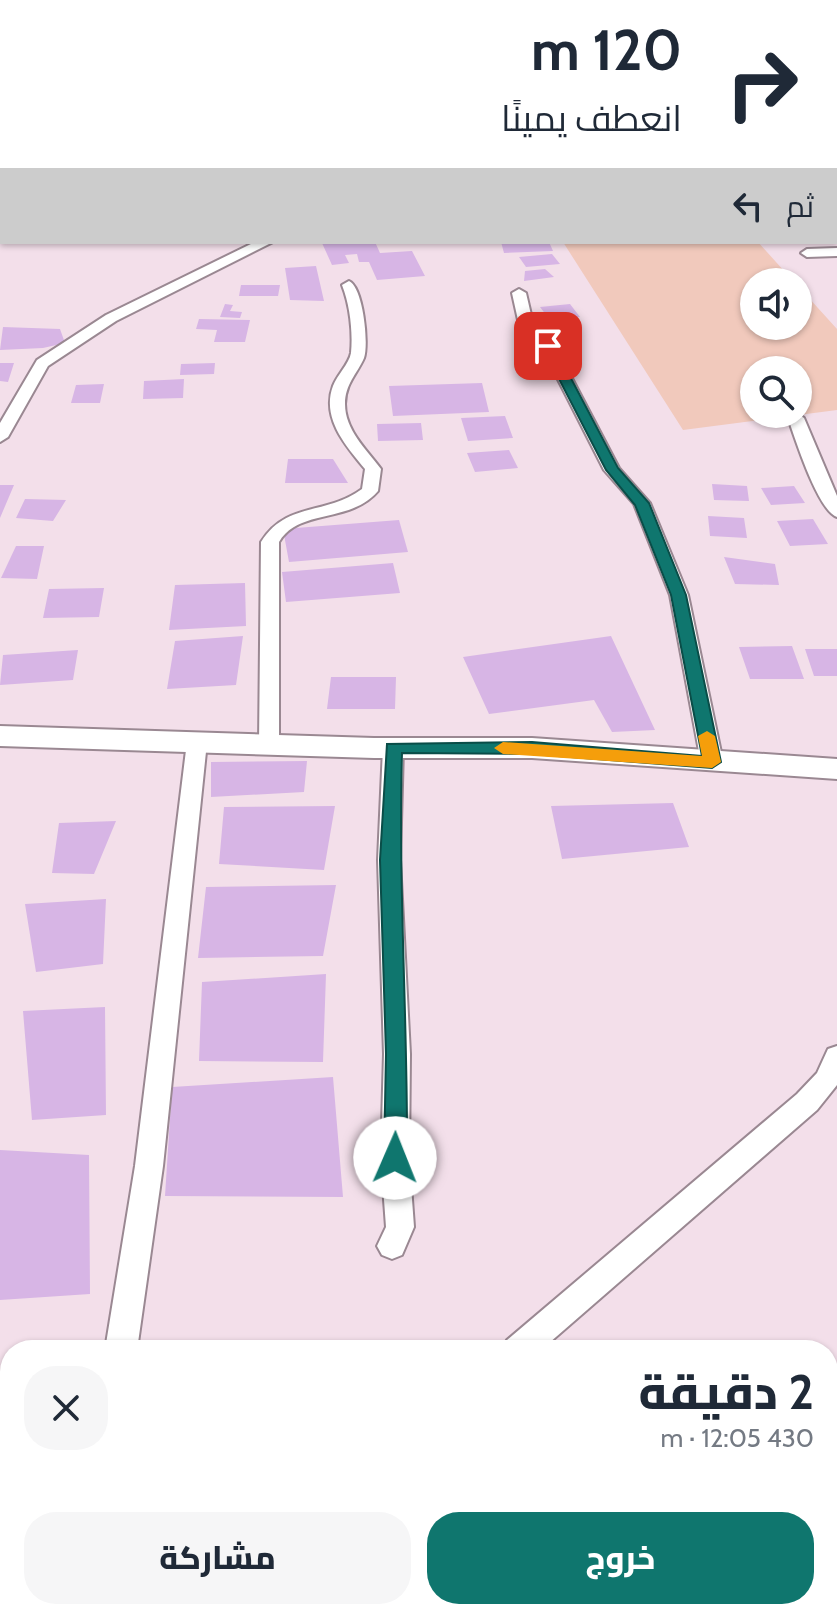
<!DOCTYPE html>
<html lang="ar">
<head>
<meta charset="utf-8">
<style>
	body { margin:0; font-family:Cabin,Cairo,sans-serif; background:#f6f6f7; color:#1f2937; direction:rtl; height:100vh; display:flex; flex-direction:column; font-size:30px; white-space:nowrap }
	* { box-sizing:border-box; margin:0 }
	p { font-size:26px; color:#747a83 }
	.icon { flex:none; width:44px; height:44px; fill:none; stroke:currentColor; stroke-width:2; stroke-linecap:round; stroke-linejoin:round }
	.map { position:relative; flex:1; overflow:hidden; direction:ltr }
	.drawer { position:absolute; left:0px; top:1340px; width:838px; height:280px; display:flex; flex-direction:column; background:#fff; border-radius:32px 32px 0 0; box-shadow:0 2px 6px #0004; direction:rtl }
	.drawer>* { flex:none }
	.guide { position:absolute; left:0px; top:0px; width:838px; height:244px; box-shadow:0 2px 6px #0004; direction:rtl; background:#fff; color:#1f2937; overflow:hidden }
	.controls { position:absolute; left:740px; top:268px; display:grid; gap:16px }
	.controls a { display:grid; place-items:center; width:72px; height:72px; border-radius:50%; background:#fff; box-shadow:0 2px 6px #0004; font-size:40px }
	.pin { position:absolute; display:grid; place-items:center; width:68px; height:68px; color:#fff; margin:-34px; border-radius:16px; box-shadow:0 4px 12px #0006 }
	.me { position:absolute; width:88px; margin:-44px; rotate:1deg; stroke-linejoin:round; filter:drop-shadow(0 0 6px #0008) }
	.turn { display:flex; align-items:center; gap:28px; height:168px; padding:0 24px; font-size:36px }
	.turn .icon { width:104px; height:104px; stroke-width:2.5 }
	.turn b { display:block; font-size:56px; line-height:68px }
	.then { display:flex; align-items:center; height:76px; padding:0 24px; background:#0003; gap:16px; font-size:30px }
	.round { display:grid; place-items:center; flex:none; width:84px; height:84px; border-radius:32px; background:#f6f6f7 }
	.headline { display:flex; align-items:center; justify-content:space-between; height:136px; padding:0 24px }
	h1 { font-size:48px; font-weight:800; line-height:60px }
	.primary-button { display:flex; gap:16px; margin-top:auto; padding:16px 24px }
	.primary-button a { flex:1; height:92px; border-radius:32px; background:#0f766e; color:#fff; font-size:32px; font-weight:800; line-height:92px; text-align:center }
	.primary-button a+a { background:#f6f6f7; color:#1f2937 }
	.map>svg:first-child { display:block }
	.green { fill:#f1c9bc; fill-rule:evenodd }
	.building { fill:#d7b5e5 }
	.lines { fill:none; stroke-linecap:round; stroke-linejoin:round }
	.street-casing { stroke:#9a8892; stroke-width:4 }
	.secondary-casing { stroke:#9a8892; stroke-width:4 }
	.street { fill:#fff; fill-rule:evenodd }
	.secondary { fill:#fff; fill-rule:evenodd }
	.route { fill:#0f766e; stroke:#0a4d48; stroke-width:2 }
	.slow { fill:#f59e0b }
</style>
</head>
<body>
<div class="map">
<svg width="837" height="1620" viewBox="0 0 837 1620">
	<rect width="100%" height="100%" fill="#f3dfea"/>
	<path class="green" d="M563 242H758L794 282H754V326H798V286L837 329V410L683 430ZM754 370H798V414H754Z"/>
	<path class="building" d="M375 242 380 253 412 251 425 276 377 280 369 262H359L357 254 345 255 349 263 332 265 322 243Z
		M501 242H549L553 251 504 253Z
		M552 254 560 264 526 267 519 257Z
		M316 266 324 301 290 300 285 268Z
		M545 269 554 277 524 281 525 271Z
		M241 285H280L278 296H239Z
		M225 304 233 305 230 311 242 312 240 318 220 317Z
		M570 304 580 317 550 320 540 307Z
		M199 319 250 320 245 342H214L217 330 196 329Z
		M3 327 60 329 65 343 43 348 0 350Z
		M0 363H14L8 382 0 381Z
		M215 363 214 374 180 375 181 364Z
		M184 379 183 398 143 399 144 381Z
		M482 383 489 412 393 416 389 386Z
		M104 384 100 403H71L76 385Z
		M505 416 513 438 468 441 461 418Z
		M421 423 423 440 378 441 377 424Z
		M509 450 518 468 475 472 467 453Z
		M288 459H333L348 483H285Z
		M712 484 747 486 749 501 714 500Z
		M0 485H14L0 518Z
		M794 486 805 503 771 505 761 488Z
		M25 499 66 500 53 521 16 518Z
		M708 516 744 518 747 538 710 536Z
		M813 519 828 544 790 546 777 521Z
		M399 520 408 552 289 562 283 529Z
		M16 546H44L37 579 1 578Z
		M724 557 775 564 779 585 735 584Z
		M393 563 400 593 286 602 282 572Z
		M245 583 246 626 169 630 175 585Z
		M104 588 99 617 43 618 49 589Z
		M243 636 236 685 167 689 175 641Z
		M611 636 655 730 612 732 594 700 489 714 463 657Z
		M792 646 804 679H750L739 647Z
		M805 649H837V676H814Z
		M78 650 73 680 0 685 3 655Z
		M331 677H396L395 709H327Z
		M307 761 304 792 211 797V762Z
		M673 803 689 847 562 859 551 806Z
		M335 806 324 870 219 864 224 807Z
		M116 821 94 874 52 873 59 823Z
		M336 885 323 956 198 958 206 887Z
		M106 899 103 964 36 972 25 904Z
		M326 974 323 1062 199 1061 202 982Z
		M105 1007 106 1115 32 1120 23 1011Z
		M333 1077 343 1197 165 1196 172 1087Z
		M0 1150 89 1155 90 1294 0 1300Z"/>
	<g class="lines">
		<g class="street-casing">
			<path id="street" d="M184 0H192L193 2H185Z
				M836 29H837V35H836Z
				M0 68H2V74H0Z
				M836 98H837V104H836Z
				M2 205V214L0 215V206Z
				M255 242H273L116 321 48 366 8 437 0 442V423L37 360 106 315Z
				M837 248V256L807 257 801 253 807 249Z
				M349 281C363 287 369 344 364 358 357 374 345 384 345 404 345 430 366 449 381 469L378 491C350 524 299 508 279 542V745L269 752 259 745 261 542C287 501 325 516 362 489L365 469C346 446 321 418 333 386 337 375 349 364 351 353 353 332 350 305 342 285Z
				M519 289 526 293 532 319 555 346 619 468 650 503 688 595 723 762 719 767 712 769 701 762 670 595 634 504 604 470 542 348 518 320 512 293Z
				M798 414 804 418 837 496V517C818 511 795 438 788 418Z
				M197 735 207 742 163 1166 137 1350H105L135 1166 187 742Z
				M393 741 403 748 400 860 410 1054 409 1158 414 1227 402 1255 392 1259 382 1255 377 1246 386 1227 381 1158 384 1054 378 860 383 748Z
				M837 1046V1085L817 1110 541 1350H502L507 1340 797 1094 817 1073 828 1049Z
				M189 1610H234L230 1620H185Z"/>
		</g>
		<g class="secondary-casing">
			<path id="secondary" d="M0 726 374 738H532L837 759V779L532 758H374L0 746Z"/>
		</g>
		<use href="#street" class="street"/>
		<use href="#secondary" class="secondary"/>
	</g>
	<path class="route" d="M544 344 554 346 618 468 649 503 686 595 721 762 712 768 532 754 402 753C398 888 408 1023 407 1158L403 1164 395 1167 387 1164 384 1158 386 1054 380 860 387 744 532 742 702 756 671 595 635 505 606 470 542 346Z"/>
	<path class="slow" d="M707 731 715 736 721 762 712 768 503 754 494 748 503 742 702 756 698 736Z"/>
</svg>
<div class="controls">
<a><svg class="icon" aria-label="sound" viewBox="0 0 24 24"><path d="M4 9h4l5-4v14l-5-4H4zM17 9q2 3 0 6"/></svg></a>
<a><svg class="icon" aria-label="search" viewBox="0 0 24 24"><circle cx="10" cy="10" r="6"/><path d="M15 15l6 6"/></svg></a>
</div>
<div class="pin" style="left:548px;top:346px;background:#d93025"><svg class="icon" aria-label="arrive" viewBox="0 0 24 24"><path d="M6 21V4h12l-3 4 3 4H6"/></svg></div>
<svg class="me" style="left:395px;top:1158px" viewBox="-20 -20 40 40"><circle r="19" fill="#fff"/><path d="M0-13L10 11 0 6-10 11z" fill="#0f766e"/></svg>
<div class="guide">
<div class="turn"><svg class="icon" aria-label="right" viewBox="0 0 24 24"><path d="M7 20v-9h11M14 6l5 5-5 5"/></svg><div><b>120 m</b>انعطف يمينًا</div></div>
<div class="then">ثم<svg class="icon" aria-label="left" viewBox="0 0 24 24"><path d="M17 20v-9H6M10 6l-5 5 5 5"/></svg></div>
</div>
<section class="drawer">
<div class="headline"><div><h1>2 دقيقة</h1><p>430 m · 12:05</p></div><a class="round"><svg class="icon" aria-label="close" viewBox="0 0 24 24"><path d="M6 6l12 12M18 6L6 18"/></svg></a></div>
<div class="primary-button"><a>خروج</a><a>مشاركة</a></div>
</section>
</div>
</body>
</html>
